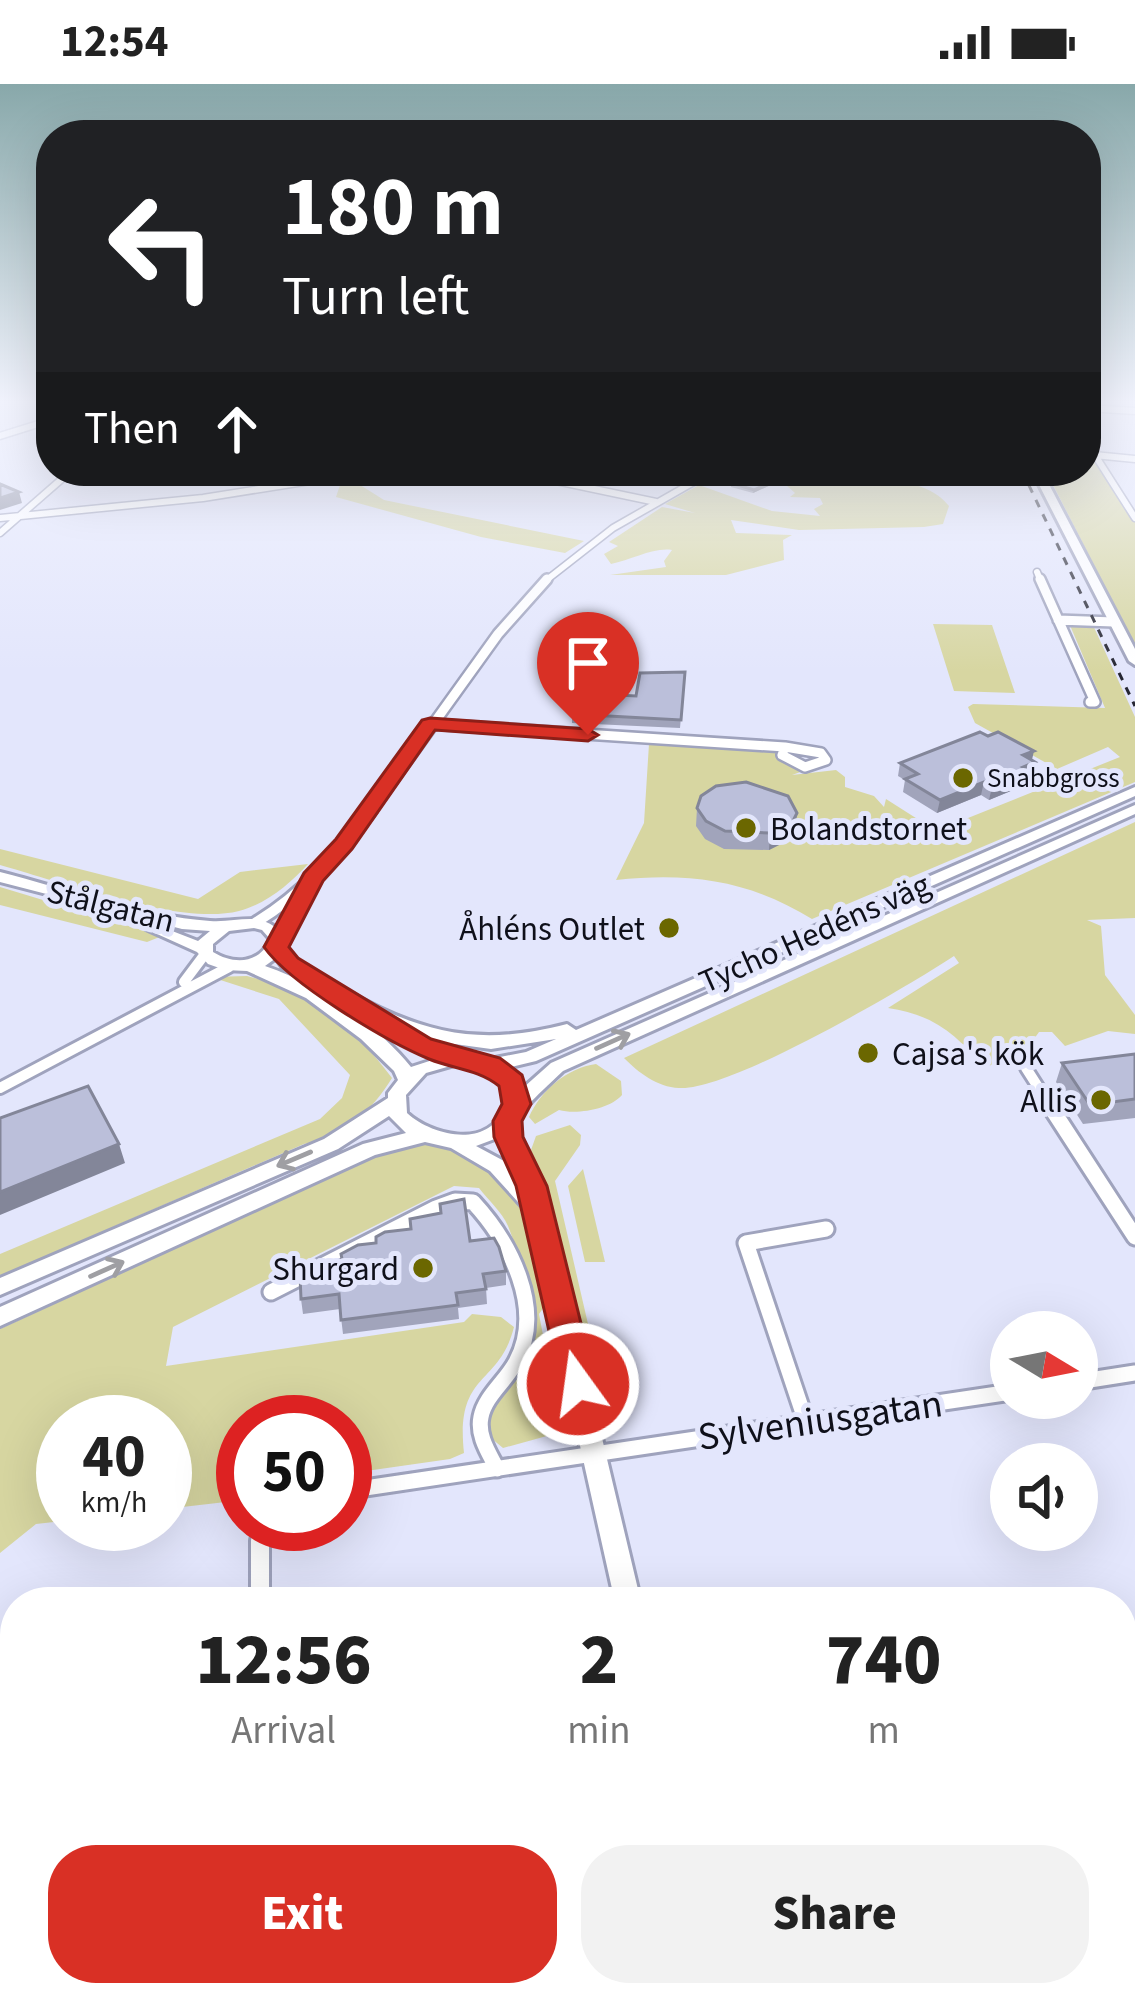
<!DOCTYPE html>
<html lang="en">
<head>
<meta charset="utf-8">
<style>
	body { margin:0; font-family:"Source Sans 3",sans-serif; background:#f2f2f2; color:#222; height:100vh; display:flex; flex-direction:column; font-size:45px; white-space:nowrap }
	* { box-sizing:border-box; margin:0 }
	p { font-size:39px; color:#767676 }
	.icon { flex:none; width:66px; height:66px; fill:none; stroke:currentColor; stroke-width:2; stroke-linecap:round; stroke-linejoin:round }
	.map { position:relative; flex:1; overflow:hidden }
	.side { position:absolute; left:0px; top:1503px; width:1137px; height:420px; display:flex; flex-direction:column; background:#fff; border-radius:48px 48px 0 0; box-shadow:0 12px 48px #0002 }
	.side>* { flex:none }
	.banner { position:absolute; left:36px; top:36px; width:1065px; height:366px; border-radius:48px; box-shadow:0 12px 48px #0002; background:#202124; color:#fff; overflow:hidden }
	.needle { width:78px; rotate:100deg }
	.fabs { position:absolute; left:990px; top:1227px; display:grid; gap:24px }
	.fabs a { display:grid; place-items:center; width:108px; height:108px; border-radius:50%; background:#fff; box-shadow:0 12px 48px #0002; font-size:60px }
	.speed { position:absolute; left:36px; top:1311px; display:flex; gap:24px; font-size:60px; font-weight:700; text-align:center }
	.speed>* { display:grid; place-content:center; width:156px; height:156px; border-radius:50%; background:#fff; box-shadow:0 12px 48px #0002; line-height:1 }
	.speed small { font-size:30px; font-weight:400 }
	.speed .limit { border:18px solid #d22; background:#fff; color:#111 }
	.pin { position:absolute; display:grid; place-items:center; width:102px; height:102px; color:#fff; margin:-123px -51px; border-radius:50% 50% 50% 0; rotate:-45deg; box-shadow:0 0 12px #0007 }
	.pin .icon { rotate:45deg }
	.me { position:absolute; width:132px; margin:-66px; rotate:346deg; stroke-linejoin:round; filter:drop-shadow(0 0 9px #0008) }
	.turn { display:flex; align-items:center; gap:42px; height:252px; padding:0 48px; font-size:54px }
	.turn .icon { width:156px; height:156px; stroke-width:2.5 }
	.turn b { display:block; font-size:84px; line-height:102px }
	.then { display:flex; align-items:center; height:114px; padding:0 48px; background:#0003; gap:24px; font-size:45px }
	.eta { display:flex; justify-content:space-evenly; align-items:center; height:204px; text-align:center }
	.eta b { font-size:72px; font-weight:800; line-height:84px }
	.action { display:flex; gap:24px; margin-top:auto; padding:24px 48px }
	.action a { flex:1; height:138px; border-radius:48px; background:#d93025; color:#fff; font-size:48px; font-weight:800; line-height:138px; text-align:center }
	.action a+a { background:#f2f2f2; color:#222 }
	.status { display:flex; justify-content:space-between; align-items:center; height:84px; padding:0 60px; background:#fff; direction:ltr }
	.status svg { height:33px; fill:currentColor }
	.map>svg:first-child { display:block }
	.green { fill:#d7d6a1 }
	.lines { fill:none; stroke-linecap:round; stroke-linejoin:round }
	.street-far4-casing { stroke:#9fa3bd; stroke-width:9 }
	.street-far3-casing { stroke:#9fa3bd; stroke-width:14 }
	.street-far2-casing { stroke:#9fa3bd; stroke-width:16 }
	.street-far1-casing { stroke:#9fa3bd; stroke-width:21 }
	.street-casing { stroke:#9fa3bd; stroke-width:24 }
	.secondary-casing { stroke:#9fa3bd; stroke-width:6 }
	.street-far4 { stroke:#fff; stroke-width:6 }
	.street-far3 { stroke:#fff; stroke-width:9 }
	.street-far2 { stroke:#fff; stroke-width:10 }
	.street-far1 { stroke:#fff; stroke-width:15 }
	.street { stroke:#fff; stroke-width:18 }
	.secondary { fill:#fff; fill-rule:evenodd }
	.rail { stroke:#252632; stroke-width:3; stroke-dasharray:8 8; stroke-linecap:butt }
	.wall { fill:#a1a4bb }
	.shaded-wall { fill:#838699 }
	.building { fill:#bbbfda; stroke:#838699; stroke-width:3 }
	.oneway { stroke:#9f9fa3 }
	.route { fill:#d93025; stroke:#8d1f18; stroke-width:3 }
	.poi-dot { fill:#6b6700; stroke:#e3e6fc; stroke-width:4.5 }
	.labels { text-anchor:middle; stroke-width:10; stroke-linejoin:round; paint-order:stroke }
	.far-poi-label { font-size:27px; fill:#0f101a; stroke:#e3e6fc; text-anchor:start }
	.poi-label { font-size:33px; fill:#0f101a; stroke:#e3e6fc; text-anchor:end }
	.street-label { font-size:33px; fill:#0f101a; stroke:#e3e6fc }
	.near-street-label { font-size:39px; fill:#0f101a; stroke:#e3e6fc }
</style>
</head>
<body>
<div class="status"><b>12:54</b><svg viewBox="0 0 49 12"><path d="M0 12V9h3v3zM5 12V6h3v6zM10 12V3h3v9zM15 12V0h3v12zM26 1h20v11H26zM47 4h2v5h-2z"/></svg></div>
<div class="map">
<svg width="1135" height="1923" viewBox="0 0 1135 1923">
	<rect width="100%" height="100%" fill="#e3e6fc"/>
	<path class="green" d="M1086 357 1135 434V562L1046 387H1086Z
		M756 387C801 387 922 383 949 422L943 440 924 443 799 446 731 436 736 449 792 451 783 456 784 476 726 491H610L666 483 664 477 672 466C654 463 631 476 611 480L604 470 618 462 609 458 662 423 695 429 665 420 699 401 772 427 820 432 814 425 823 420 820 414 790 413 795 409 786 401 797 394Z
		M349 394 384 416 584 457 565 469 481 453 336 413 342 395Z
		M1069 539H1092L1135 633V698L812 835C749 796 689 788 616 796L644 739 649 660 772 666 806 686 792 691 836 686 845 693V703L874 712 884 723 886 715 919 736 912 740 928 750 1120 673 1108 663 1057 685 975 639 968 623 973 620 1105 624Z
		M933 540 992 541 1015 609 954 607Z
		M1135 738V834L1087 836 1101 842 1105 891 1135 931V950L1108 947 1065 962 1052 948H1039L1029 962 983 985C959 950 931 930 888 924L959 879 954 872C907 903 729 1008 679 1004 657 1003 639 989 624 974Z
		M0 765 198 815 240 788 308 780C290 800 266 820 239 827 179 842 61 798 0 781Z
		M0 803 162 852 147 858 0 821Z
		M247 892C308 907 355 944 392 994 371 1028 345 1051 304 1060L0 1192V1170L320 1035 342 1014 350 991 279 915 211 893Z
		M596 980 621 997 622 1011C610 1025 577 1031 559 1026L535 1040 529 1033C541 1006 567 984 596 980Z
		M570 1041 581 1051 580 1061 555 1097 612 1344 597 1331 548 1110 531 1066 536 1052Z
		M403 1058C421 1060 442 1060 459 1066 525 1090 535 1163 544 1223L539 1230 559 1336 554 1350 503 1364 491 1354C484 1313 511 1304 528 1271 543 1241 520 1173 508 1142 502 1128 488 1116 479 1104L454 1102 173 1243 166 1282 464 1238 472 1230 501 1233 514 1243C499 1303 455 1287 464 1369L450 1375 345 1390V1338H243V1416L165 1425V1338H63V1437L36 1440 0 1469V1245Z
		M583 1085 605 1178H585L568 1102Z"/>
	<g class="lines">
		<g class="street-far4-casing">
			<path id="street-far4" d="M1086 324 1135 327
				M0 352 51 336
				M1086 357 1135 434
				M1094 371 1135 375
				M508 387 656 418
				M0 434 203 414 373 387
				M0 449 71 387
				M1037 488 1041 498
				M544 498 613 444 713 387"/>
		</g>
		<g class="street-far3-casing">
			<path id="street-far3" d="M1040 495 1095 618H1090
				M1058 536 1114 538
				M430 640 785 663
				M785 663 821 669 826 676 805 683 782 671Z
				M370 728 498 550 547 495"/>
		</g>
		<g class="street-far2-casing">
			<path id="street-far2" d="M255 839C303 810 338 770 372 725
				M278 854 304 808
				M184 898 205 870
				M1026 984 1054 1028
				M0 1004 229 883"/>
		</g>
		<g class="street-far1-casing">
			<path id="street-far1" d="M1052 1025 1135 1153
				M271 1208 436 1124 455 1117 473 1118C510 1158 545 1225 516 1278 506 1297 485 1312 481 1333 477 1352 489 1369 497 1385
				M1077 1298 1135 1289
				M806 1338 746 1159 826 1145
				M345 1407 1011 1308"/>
		</g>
		<g class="street-casing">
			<path id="street" d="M260 1518V1457L266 1440"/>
		</g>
		<g class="secondary-casing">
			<path id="secondary" d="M1032 387H1042L1135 565V581L1129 577Z
				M1135 703V712L536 977 507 984 524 1003 551 979 1135 721V730L563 987C507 1040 509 1032 542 1102L641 1518H615L528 1129 490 1087 451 1064 425 1058 375 1071 0 1242V1223L363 1060 406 1049 389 1032 338 1065 0 1211V1194L324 1055 388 1014V1009L398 996 394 987 361 955 306 914 247 887 225 886 208 880 197 868 146 845 154 840 198 857 210 847 182 845 0 798V788C67 805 141 832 210 837 242 839 262 824 286 854L284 862C299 882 322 892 344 905 422 950 479 963 567 940L576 946ZM254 844 262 846 270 855C260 880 234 881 213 868V860L229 847ZM276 874 283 884 377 939 447 959 491 965 556 955 526 968 490 975 454 969 411 983C374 938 320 901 265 882ZM454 981C478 983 495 988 508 1008 507 1010 504 1026 503 1027 485 1065 431 1051 407 1029L406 1011 426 989ZM500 1053 518 1093 504 1077 476 1062Z
				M1135 1543V1569L1122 1574V1548Z
				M15 1821V1851L0 1854V1824Z
				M696 1908H728L731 1923H699Z"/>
		</g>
		<use href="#street-far4" class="street-far4"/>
		<use href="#street-far3" class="street-far3"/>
		<use href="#street-far2" class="street-far2"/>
		<use href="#street-far1" class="street-far1"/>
		<use href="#street" class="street"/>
		<use href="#secondary" class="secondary"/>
		<path class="rail" d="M1022 387 1135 622"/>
	</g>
	<path class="wall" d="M775 396V399L753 409 731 403V399Z
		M685 588 680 644 572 639V630L636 612Z
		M1031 676 1035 678 1028 700 989 716 981 711 937 729 903 708 905 696 898 692 900 679Z
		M697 724 795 746 791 755 769 766 724 765 705 755 696 742Z
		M1135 970V1034L1083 1040 1056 998 1062 979Z
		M470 1157 506 1187V1201L486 1204 487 1220 458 1224 459 1235 343 1250 340 1225 303 1230 301 1215 315 1190Z
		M15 1702V1786L0 1788V1705Z"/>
	<path class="shaded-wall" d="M775 396V399L753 409 754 406Z
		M19 408 22 419 0 426V414Z
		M1034 667 1031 680 1035 678 1028 700 989 716 992 703 1023 671Z
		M984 698 981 711 937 729 940 716Z
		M797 729 795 746 791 755 769 766 770 749Z
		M119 1060 125 1079 0 1131V1108Z"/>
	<path class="building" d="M753 389 775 396 754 406 731 399Z
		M0 400 19 408 0 414Z
		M685 588 681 636 572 630 576 609 636 612 640 589Z
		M980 648 988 652 998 648 1034 667 1023 671 1035 678 1023 683 1031 687 992 703 984 698 940 716 905 695 918 690 900 679Z
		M746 698 788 712 797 729 793 737 770 749 725 747 706 737 697 724 701 712 716 702Z
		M1135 970V1015L1090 1021 1062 979Z
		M88 1002 119 1060 0 1108V1034Z
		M464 1115 470 1157 494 1154 499 1163 506 1187 483 1190 486 1205 456 1209 458 1221 341 1236 339 1210 301 1215 300 1192 315 1190V1183L342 1175 341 1170 358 1161 376 1159V1153L385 1148 411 1145 410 1135 441 1129 440 1120Z
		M15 1702V1768L0 1771V1705Z"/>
	<defs><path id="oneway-shaft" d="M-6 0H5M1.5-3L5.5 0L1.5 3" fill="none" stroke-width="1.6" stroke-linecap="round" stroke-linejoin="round" transform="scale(3)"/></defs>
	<g class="oneway">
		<use href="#oneway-shaft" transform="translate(613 957) rotate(-24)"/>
		<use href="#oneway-shaft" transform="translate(294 1075) rotate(157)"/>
		<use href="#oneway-shaft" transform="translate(107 1185) rotate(-24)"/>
	</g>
	<linearGradient id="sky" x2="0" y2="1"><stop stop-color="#88a8aa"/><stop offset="0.54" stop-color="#f2f4fe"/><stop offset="1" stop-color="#f2f4fe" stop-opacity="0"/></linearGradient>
	<rect width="1135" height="588" fill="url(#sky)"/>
	<path class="route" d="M430 634 588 645 598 651 588 657 435 646 352 765 323 797 289 863 298 874 431 955 500 974 522 991 531 1020 522 1037 523 1053 547 1102 596 1300 590 1310 578 1314 566 1310 561 1300 516 1102 494 1053 493 1037 502 1020 499 1002C478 985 453 985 429 975 386 957 290 900 264 863L304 789 336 755 422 636Z"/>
	<g class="poi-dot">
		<circle cx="963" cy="694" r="12"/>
		<circle cx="746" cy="744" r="12"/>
		<circle cx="669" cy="844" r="12"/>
		<circle cx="868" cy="969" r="12"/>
		<circle cx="1101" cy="1016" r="12"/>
		<circle cx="423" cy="1184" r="12"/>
	</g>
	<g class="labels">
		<g class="far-poi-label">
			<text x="987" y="703">Snabbgross</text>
		</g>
		<g class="poi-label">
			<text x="770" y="756" text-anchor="start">Bolandstornet</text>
			<text x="645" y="856">Åhléns Outlet</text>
			<text x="892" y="981" text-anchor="start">Cajsa's kök</text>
			<text x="1077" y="1028">Allis</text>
			<text x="399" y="1196">Shurgard</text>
		</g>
		<g class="street-label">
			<text transform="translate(111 821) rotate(14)" y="12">Stålgatan</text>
			<text transform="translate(814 848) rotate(-24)" y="12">Tycho Hedéns väg</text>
		</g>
		<g class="near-street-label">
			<text transform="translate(820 1335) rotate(-8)" y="14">Sylveniusgatan</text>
		</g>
	</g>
</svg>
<div class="fabs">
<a><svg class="needle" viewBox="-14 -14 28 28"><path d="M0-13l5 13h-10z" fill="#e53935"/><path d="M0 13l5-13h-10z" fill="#767676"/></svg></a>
<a><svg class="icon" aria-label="sound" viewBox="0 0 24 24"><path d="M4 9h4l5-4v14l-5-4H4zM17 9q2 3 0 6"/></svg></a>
</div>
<div class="speed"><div>40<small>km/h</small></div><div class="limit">50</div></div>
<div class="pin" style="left:588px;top:651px;background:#d93025"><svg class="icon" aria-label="arrive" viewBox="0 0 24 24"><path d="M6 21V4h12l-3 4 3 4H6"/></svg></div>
<svg class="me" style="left:578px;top:1300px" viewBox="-20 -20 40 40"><circle r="17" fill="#d93025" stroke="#fff" stroke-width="3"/><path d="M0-11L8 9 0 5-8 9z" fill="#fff"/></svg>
<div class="banner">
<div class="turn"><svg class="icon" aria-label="left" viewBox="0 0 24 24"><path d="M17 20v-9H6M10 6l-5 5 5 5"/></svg><div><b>180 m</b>Turn left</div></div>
<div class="then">Then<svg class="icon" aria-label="ahead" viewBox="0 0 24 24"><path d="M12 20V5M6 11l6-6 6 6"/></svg></div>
</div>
<section class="side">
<div class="eta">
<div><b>12:56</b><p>Arrival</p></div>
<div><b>2</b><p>min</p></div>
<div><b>740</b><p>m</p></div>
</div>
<div class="action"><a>Exit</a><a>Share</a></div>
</section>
</div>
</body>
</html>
